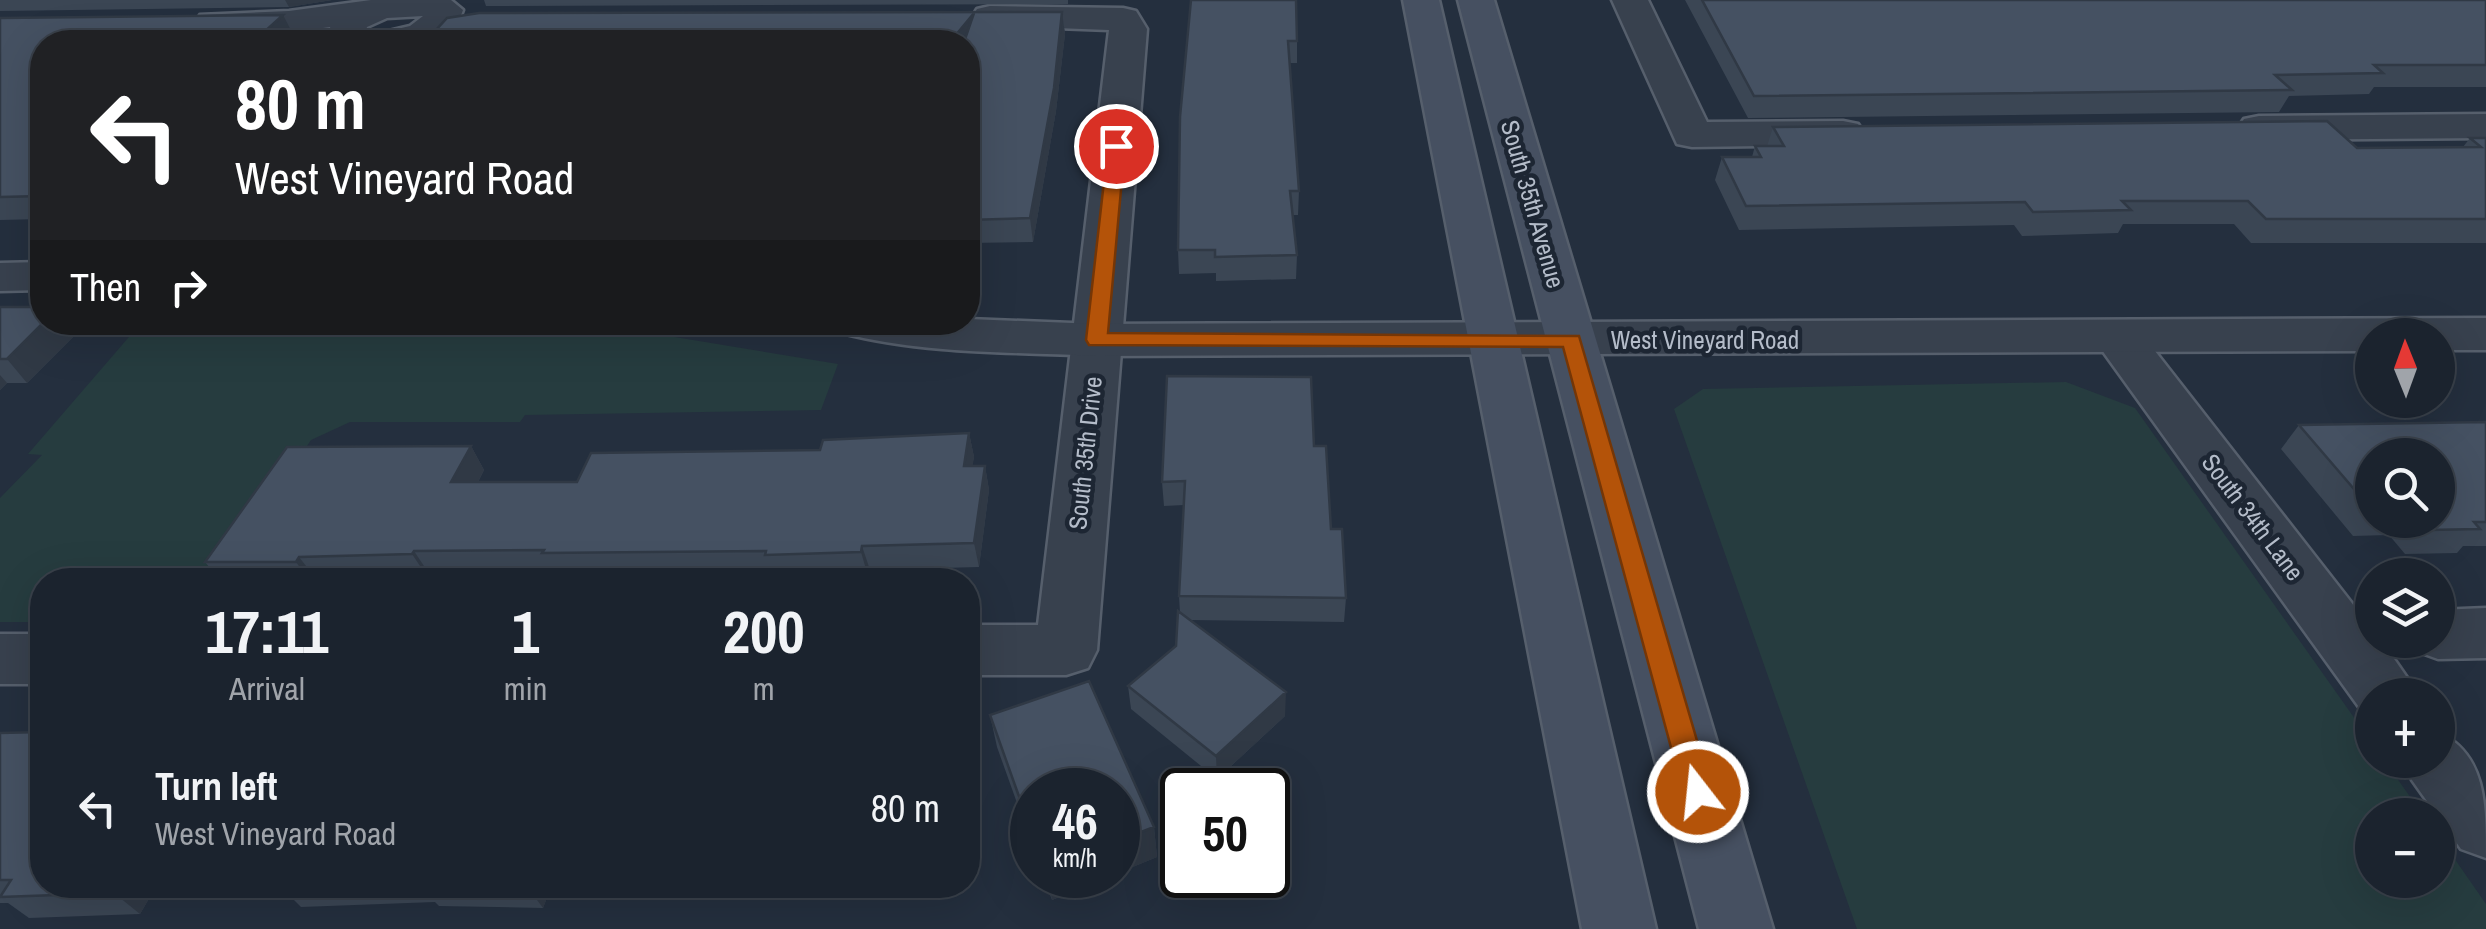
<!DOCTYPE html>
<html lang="en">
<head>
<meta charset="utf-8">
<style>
	body { margin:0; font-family:"Archivo Narrow",sans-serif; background:#242b36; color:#f1f3f6; height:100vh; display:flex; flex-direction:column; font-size:38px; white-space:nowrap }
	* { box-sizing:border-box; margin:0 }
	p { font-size:32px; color:#a0a4aa }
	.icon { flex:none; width:55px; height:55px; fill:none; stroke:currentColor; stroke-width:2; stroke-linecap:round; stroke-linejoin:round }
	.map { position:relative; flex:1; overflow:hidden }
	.panel { position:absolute; left:30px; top:568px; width:950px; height:330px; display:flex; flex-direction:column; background:#1b232e; border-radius:40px; box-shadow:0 10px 40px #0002,0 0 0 2px #39404a }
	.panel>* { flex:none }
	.hud { position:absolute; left:30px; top:30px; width:950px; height:305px; border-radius:40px; box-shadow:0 10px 40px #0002,0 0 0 2px #39404a; background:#202124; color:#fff; overflow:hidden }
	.needle { width:65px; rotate:359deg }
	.controls { position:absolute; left:2355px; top:318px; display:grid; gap:20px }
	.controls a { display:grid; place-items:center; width:100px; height:100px; border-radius:50%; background:#1b232e; box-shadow:0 10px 40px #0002,0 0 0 2px #39404a; font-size:50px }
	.speed { position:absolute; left:1010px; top:768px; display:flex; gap:20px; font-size:50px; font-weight:700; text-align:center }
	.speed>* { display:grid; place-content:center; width:130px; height:130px; border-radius:50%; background:#1b232e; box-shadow:0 10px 40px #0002,0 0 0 2px #39404a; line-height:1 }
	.speed small { font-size:25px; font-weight:400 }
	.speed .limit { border:5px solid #111; border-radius:15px; background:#fff; color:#111 }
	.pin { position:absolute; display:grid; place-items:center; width:85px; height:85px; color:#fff; margin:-42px; border:5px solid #fff; border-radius:50%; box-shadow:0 2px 10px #0007 }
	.me { position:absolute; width:110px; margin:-55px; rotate:344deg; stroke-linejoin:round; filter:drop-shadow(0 0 8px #0008) }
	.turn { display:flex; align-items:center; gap:35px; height:210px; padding:0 40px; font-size:45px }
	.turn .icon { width:130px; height:130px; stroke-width:2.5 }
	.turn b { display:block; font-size:70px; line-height:85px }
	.then { display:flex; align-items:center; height:95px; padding:0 40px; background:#0003; gap:20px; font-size:38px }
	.eta { display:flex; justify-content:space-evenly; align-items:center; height:170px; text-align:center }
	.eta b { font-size:60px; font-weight:700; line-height:70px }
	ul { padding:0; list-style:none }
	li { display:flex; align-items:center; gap:30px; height:140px; padding:0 40px }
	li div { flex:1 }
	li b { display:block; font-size:38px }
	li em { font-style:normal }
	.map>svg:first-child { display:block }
	.green { fill:#263c3f }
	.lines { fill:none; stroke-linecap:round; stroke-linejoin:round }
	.minor-casing { stroke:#565f6c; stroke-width:5 }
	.tertiary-casing { stroke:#565f6c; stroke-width:5 }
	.secondary-casing { stroke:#565f6c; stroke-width:5 }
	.minor { fill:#38414e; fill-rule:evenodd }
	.tertiary { fill:#38414e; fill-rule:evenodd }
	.secondary { fill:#465061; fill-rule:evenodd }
	.wall { fill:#3b4654; fill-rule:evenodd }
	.shaded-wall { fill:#303945 }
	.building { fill:#455162; stroke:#303945; stroke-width:2.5 }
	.route { fill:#b45309; stroke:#753606; stroke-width:2.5 }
	.labels { text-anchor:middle; stroke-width:9; stroke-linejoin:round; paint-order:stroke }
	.street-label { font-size:25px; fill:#b4bcc9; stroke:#1d2633 }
</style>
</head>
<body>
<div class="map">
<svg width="2486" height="929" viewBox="0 0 2486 929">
	<rect width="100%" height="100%" fill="#242f3e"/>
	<path class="green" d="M141 323H590L838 364 821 410 525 415 520 422H350L311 440 217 580H42V622H0V498L42 455 28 454Z
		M2066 382 2135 408 2372 743V760H2384L2423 815H2372V880H2438V835L2486 904V929H1857L1674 409 1703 389Z"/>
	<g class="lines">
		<g class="minor-casing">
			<path id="minor" d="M371 0H451L463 10C450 51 405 44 370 42L376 34 410 26 423 16 387 18 367 27 362 42H334L330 27C289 33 240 41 200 31L195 23 200 15 289 11Z
				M1612 0H1648L1707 122 1843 121 1858 124 1864 133 1858 142 1843 145 1692 147 1677 144Z
				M990 6 1123 8 1136 11 1147 29 1097 650 1088 668 1066 675H968V625H1038L1109 30 977 25 972 17 977 9Z
				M2486 114V138L2259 140 2244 137 2238 128 2244 119 2259 116Z
				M2119 323 2137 328 2372 629V640H2381L2419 695H2372V717L2364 714 2094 339 2101 328Z
				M2486 608V658L2438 659 2416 651 2410 640H2438V610Z
				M0 634H42V684H0Z
				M2438 732C2486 754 2486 804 2486 858L2461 849 2412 780 2402 760H2438Z"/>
		</g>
		<g class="tertiary-casing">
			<path id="tertiary" d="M42 262V290L0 291V263Z
				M2486 318V350H2438V335H2372V351L1097 356C1013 352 924 354 842 333L835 322H968V319L1097 324Z"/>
		</g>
		<g class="secondary-casing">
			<path id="secondary" d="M1403 0H1439L1656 929H1582Z
				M1458 0H1494L1773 929H1699Z"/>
		</g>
		<use href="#minor" class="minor"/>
		<use href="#tertiary" class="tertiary"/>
		<use href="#secondary" class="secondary"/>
	</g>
	<path class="wall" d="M0 0H332L289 7 0 11Z
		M484 0H1068V4L486 6Z
		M1191 0 1297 41V63H1290L1299 191 1298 215H1293L1297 255 1296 279 1216 281V273L1179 274 1178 250Z
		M1685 0H2486V87H2374L2369 94 2289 96 2279 112 1748 118Z
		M1062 12 1065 34 1056 111 1033 242 968 243V42Z
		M0 18 294 36 42 42V219L0 220Z
		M1773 127 2357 148 2463 147 2470 138H2486V243H2251L2234 224H2123L2118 233 2022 236 2014 225 1739 230 1715 180 1722 157H1752L1755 146H1767Z
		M0 307 79 331 27 383H7L0 390Z
		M2486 422V546H2463L2457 553 2405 554 2389 535 2353 536 2281 449 2299 425ZM2372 455 2438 520H2372Z
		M969 433 974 457 972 466H985L989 490 979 567 870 570 868 576 774 579 772 575 556 577 554 574 430 575 428 578 343 580H220L205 562 471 446 484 470 478 482H577L820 450Z
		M1314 446 1346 598 1344 622 1190 620 1285 716 1217 779 1131 709 1128 686 1176 646 1180 613 1179 596 1184 505 1164 506 1162 482Z
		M1089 681 1154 827 1157 857 1118 873V790H1032V845L997 747 990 715Z
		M0 733 42 885H680L677 896 548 895 543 908 439 906 435 902 301 907 281 887 154 890 140 914 29 918 8 903H0Z
		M1043 875H1113L1052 900Z"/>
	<path class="shaded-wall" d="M285 0H332L289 7Z
		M1062 12 1065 34 1056 111 1033 242 1030 218Z
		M974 13 968 42H950Z
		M283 15 294 36 287 42H268L263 33Z
		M44 322H72L79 331 27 383 7 359Z
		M0 375 7 383 0 390Z
		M969 433 974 457 969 490 964 466Z
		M471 446 484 470 466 506 451 482Z
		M985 466 989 490 979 567 974 543Z
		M862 546 870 570 868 576 861 552Z
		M414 551 430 575 428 578 412 554Z
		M299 557 317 580H309L296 562Z
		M1286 692 1285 716 1217 779 1216 756Z
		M968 715 971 730 968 760Z
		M1154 827 1157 857 1118 873V841Z
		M1047 875H1113L1052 900Z
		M118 885H148L154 890 140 914 114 893Z
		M526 885H540L548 895 543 908Z
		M670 885H680L677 896Z"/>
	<path class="building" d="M1191 0H1296L1297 41H1288L1299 191H1290L1297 255 1215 257V250H1178L1180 117Z
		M1702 0H2486V65H2374L2383 73 2275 75 2292 90 1754 96Z
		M1062 12 1054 88 1030 218 968 220V42H964L974 13 950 42H425L447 18 479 13Z
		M283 15 263 33H279L270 42H42V196L0 197V18Z
		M2327 121 2357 148 2481 147 2470 138H2486V219H2266L2248 201H2122L2131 210 2033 212 2025 202 1746 206 1722 157H1761L1755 146H1784L1773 127Z
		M0 307H42V322H44L7 359H0Z
		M1167 376 1311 377 1314 446H1326L1331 529H1342L1346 598 1179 596 1185 481 1162 482Z
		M2486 422V522H2474L2480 529 2427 530 2418 520H2438V455H2372V510L2299 425Z
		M969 433 964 466H985L974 543 862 546 861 552 765 555 766 551 542 553 544 550 414 551 412 554 299 557 296 562H205L287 447 471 446 451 482H577L591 453 820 450 823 440Z
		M1178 611 1286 692 1216 756 1128 686 1176 646Z
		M1089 681 1154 827 1118 841V790H1032V833L990 715Z
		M42 732V885H118L114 893 0 897 11 880H0V733Z
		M429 885H526V886Z"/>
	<path class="route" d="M1116 140 1125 146 1108 333 1579 336 1712 792 1708 801 1698 805 1687 801 1683 792 1563 347 1089 345 1086 340 1108 146Z"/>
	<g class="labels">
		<g class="street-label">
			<text transform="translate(1533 204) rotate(74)" y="9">South 35th Avenue</text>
			<text x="1705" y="349">West Vineyard Road</text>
			<text transform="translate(1085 453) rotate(-84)" y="9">South 35th Drive</text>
			<text transform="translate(2253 517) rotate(53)" y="9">South 34th Lane</text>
		</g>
	</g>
</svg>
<div class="controls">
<a><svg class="needle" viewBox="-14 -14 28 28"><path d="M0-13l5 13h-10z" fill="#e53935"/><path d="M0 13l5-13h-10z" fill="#a0a4aa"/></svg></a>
<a><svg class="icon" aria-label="search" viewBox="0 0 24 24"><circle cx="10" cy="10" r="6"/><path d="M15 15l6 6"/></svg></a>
<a><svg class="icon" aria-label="layers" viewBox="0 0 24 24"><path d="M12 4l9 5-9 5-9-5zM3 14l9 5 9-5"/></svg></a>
<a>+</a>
<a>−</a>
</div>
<div class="speed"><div>46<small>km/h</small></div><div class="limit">50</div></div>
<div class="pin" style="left:1116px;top:146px;background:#d93025"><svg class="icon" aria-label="arrive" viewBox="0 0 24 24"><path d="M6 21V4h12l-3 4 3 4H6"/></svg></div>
<svg class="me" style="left:1698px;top:792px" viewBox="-20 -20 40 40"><circle r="17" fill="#b45309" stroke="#fff" stroke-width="3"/><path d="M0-11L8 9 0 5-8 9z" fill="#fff"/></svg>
<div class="hud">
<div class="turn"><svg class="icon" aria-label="left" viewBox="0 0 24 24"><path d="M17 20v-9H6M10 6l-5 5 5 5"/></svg><div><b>80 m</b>West Vineyard Road</div></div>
<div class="then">Then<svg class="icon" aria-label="right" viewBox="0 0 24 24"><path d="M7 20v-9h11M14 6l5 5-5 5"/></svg></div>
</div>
<section class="panel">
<div class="eta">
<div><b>17:11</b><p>Arrival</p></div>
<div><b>1</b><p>min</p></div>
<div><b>200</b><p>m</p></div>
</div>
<ul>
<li><svg class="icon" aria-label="left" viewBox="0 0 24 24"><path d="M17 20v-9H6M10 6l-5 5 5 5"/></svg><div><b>Turn left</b><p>West Vineyard Road</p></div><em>80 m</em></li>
</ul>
</section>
</div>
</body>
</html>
